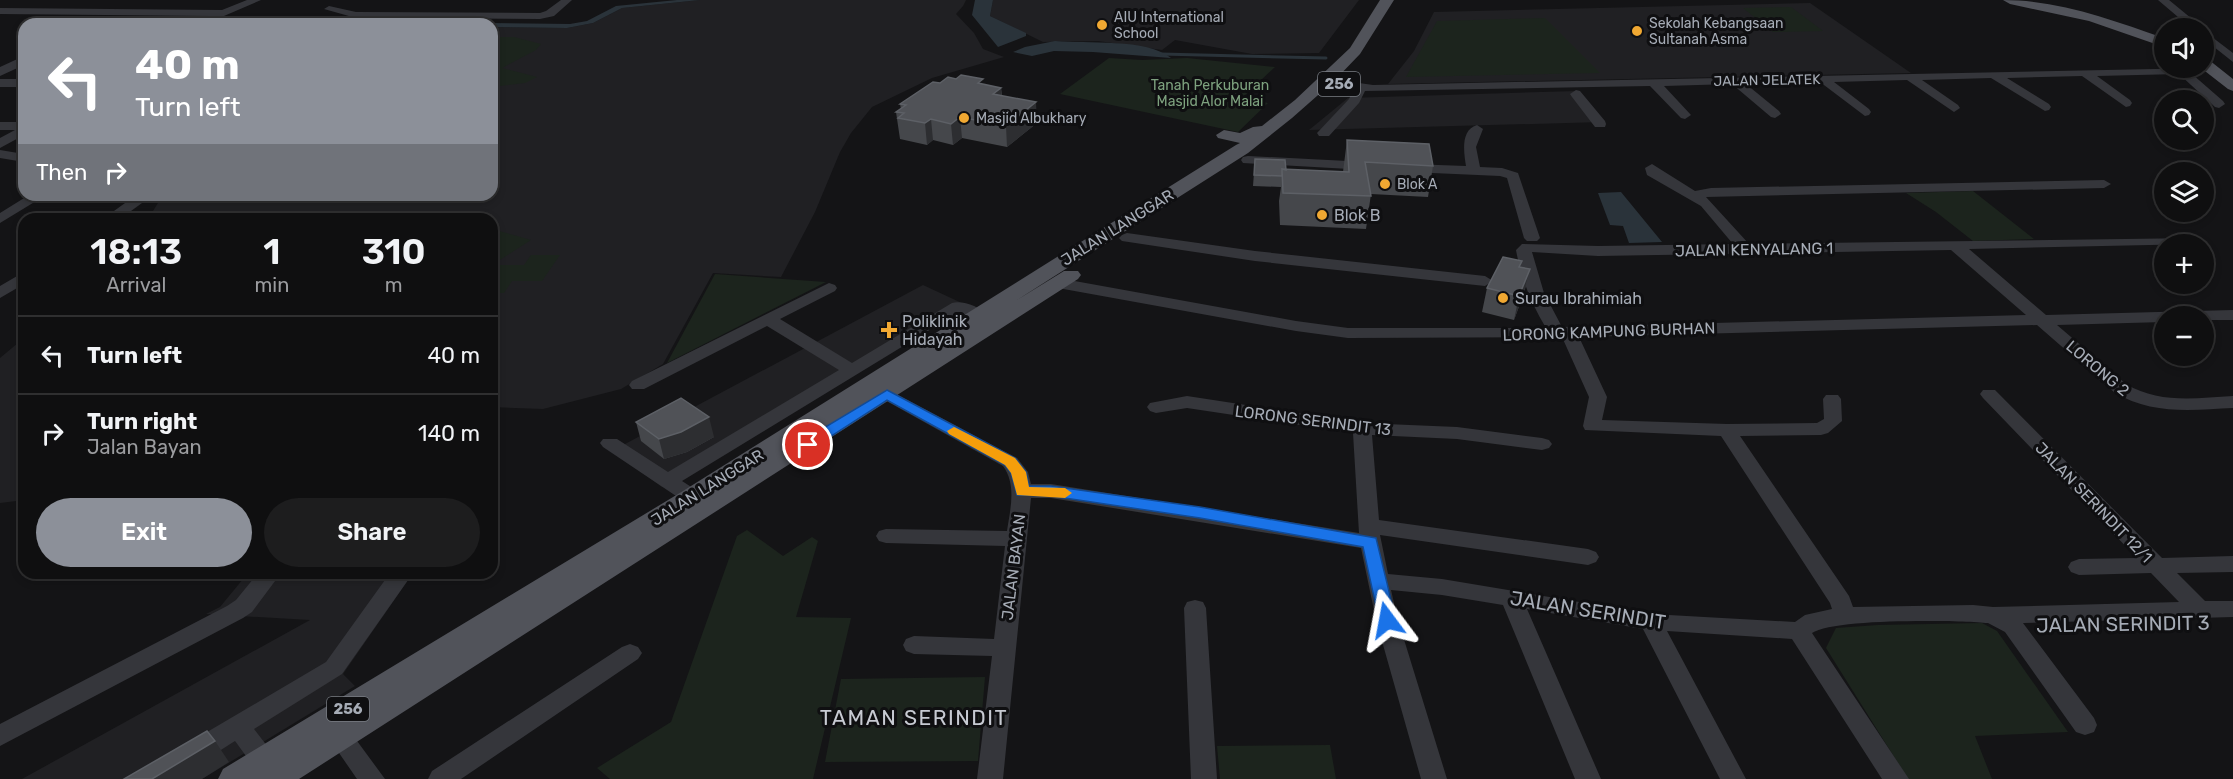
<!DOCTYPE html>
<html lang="en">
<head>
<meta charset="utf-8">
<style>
	body { margin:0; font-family:Rubik,sans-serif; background:#1d1d1e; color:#f1f3f6; height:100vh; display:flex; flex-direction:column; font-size:22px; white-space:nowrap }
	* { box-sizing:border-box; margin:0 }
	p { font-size:20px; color:#9b9c9f }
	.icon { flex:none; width:33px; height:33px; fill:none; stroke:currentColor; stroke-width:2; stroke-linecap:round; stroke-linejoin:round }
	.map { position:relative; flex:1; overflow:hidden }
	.details { position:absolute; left:18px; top:213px; width:480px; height:366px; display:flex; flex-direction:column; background:#0f0f10; border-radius:18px; box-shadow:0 3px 9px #0003,0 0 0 2px #2f2f30 }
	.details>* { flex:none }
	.banner { position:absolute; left:18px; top:18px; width:480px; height:183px; border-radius:18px; box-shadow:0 3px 9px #0003,0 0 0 2px #2f2f30; background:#8c9099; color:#fff; overflow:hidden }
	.fabs { position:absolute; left:2154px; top:18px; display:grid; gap:12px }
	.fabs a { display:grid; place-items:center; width:60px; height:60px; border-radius:50%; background:#0f0f10; box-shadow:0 3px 9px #0003,0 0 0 2px #2f2f30; font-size:30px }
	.pin { position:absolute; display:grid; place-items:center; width:51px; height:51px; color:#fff; margin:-26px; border:3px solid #fff; border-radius:50%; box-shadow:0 2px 6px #0007 }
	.me { position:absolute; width:66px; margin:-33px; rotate:347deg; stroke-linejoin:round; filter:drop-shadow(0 0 4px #0008) }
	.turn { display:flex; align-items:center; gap:21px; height:126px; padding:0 18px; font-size:27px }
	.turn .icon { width:78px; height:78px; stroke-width:2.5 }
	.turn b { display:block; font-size:42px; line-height:51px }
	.then { display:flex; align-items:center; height:57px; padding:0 18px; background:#0003; gap:12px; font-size:22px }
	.eta { display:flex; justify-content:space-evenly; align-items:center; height:102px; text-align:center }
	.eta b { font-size:36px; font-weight:600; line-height:42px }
	.cta { display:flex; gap:12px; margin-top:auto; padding:12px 18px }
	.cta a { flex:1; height:69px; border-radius:36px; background:#8c9099; color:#fff; font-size:24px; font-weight:600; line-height:69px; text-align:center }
	.cta a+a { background:#1d1d1e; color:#f1f3f6 }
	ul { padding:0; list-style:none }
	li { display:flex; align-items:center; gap:18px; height:78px; padding:0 18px; border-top:2px solid #2f2f30 }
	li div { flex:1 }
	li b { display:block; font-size:22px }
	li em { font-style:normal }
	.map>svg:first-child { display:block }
	.built { fill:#202023 }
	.green { fill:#1c241d }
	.water { fill:#2a333a }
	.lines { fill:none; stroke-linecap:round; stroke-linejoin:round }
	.stream { stroke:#2a333a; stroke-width:3 }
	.minor { fill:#35363b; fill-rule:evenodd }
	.major { fill:#51535a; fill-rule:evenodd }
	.wall { fill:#45474b }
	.shaded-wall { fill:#2d2e31 }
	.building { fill:#505257; stroke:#5d6066; stroke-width:1.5 }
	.route { fill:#1a73e8; stroke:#114b97; stroke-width:1.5 }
	.slow { fill:#f59e0b }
	.poi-dot { fill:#f0a832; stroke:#0f0f11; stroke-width:2 }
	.labels { text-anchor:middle; stroke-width:6; stroke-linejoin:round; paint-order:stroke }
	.far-poi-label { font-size:14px; fill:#a6acb6; stroke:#0f0f11; text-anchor:start }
	.far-street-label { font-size:14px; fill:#a6acb6; stroke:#0f0f11 }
	.far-park-label { font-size:14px; fill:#7da17e; stroke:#0f0f11 }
	.shield { fill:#0f0f11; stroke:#797d84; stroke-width:1.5 }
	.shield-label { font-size:15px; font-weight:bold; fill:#a6acb6 }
	.poi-label { font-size:16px; fill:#a6acb6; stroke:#0f0f11; text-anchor:start }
	.street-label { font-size:16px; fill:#a6acb6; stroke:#0f0f11 }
	.near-street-label { font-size:20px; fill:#a6acb6; stroke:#0f0f11 }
	.near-neighbourhood-label { font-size:21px; letter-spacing:1.5px; fill:#c7cad2; stroke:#0f0f11 }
</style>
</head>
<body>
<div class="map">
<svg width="2233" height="779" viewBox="0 0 2233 779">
	<rect width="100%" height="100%" fill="#141416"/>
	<path class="built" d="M700 0H966L963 6 956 14 974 33 983 49 1004 57 932 78 872 107 851 133 840 152 815 212 781 277 713 273 663 364 621 389 543 409 492 407V219H148L163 195H492V27L567 28 593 23 622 8Z
		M993 0H1359L1319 53 1252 54 1175 40 1162 50 1098 41 1043 42 990 16Z
		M1810 3 1911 73 1388 84 1414 51 1434 12Z
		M1577 91 1602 122 1309 130 1348 98Z
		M923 285 966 305 662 487 612 451Z
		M24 338V500L0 503V358Z
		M248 573H413L343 674 355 686 202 779H22L310 620 206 614 220 607Z"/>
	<path class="green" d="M1791 7 1823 31 1773 32 1743 8Z
		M1545 18 1600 73 1406 77 1437 21Z
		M492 37H514L541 44 536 50 502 68 537 77 525 83 492 87Z
		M1109 58 1142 60 1187 58 1275 67 1243 97 1268 103 1238 132 1060 94Z
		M1973 191 2034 239 1973 241 1936 212 1906 193Z
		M492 229 531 240 492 265Z
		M531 255H560L542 281H512L504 293H492V270L496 265H524Z
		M715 274 826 282 667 363Z
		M747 530 783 556 812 537 818 541 796 617 851 618 813 779H610L597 768 671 722 737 536Z
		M1982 623 1997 631 2068 732 1975 736 1992 779H1908L1826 648 1836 628 1878 625Z
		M985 677 978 761 825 762 841 679Z
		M1330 745 1336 779H1220L1217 746Z"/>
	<path class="water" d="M677 0H700L622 8 593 23 567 28 492 27V24H261L294 21 570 24 587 21 616 6Z
		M975 0H993L990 16 1026 33V36L998 47 972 15Z
		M1055 41C1086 44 1147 38 1171 58L1093 52 1054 51 1032 56 1013 52 1025 47Z
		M1621 192 1662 242 1629 243 1623 226 1610 225 1598 193Z"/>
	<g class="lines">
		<path class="stream" d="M1161 54 1326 58"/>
		<path class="minor" d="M247 0H261L210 22 205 19 208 16 0 14V8L222 10Z
			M561 0H572L554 16 540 19 356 18 324 9 329 6 356 12 540 13 546 11Z
			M2158 0H2169L2203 28H2191Z
			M2204 31 2233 53V62L2204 39Z
			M24 56V65L0 76V67Z
			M2211 63 2217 67 2215 70 2192 74 2223 101 2225 104 2219 108 2215 107 2179 74 2097 76 2130 100 2132 103 2130 106 2126 107 2082 76 2007 78 2049 104 2051 107 2049 110 2045 111 1991 78 1922 80 1958 105 1960 108 1954 112 1907 80 1834 82 1869 109 1871 112 1869 115 1865 116 1820 82 1746 84 1779 111 1781 114 1775 118 1771 117 1732 84 1664 86 1691 115 1685 119 1681 118 1650 86 1365 91 1359 103 1329 136H1319L1317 133 1349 99 1353 90 1334 87V81L1338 80 1373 85 2204 68Z
			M0 79H24V87H0Z
			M1576 90 1580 91 1605 121 1606 124 1605 127H1595L1572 97 1570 94Z
			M0 122H24V135L0 148V138L15 130H0Z
			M1477 125 1483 129 1476 147 1480 167 1502 168 1518 173 1540 238 1537 241H1527L1524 238 1507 178 1500 176 1410 172 1403 168 1410 164 1466 166C1464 153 1460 130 1477 125Z
			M0 150 24 154V162L0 158Z
			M1248 156 1367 162 1374 166 1367 170 1243 163 1241 160 1243 157Z
			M1652 164 1695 191 1711 188 2104 180 2111 184 2104 188 1706 197 1749 244 2198 238 2201 241 2197 244 1969 249 2046 315 2233 310V320H2204V316H2164V322L2057 325 2126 384C2159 404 2196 398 2233 396V408C2191 410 2151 415 2114 392L2037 325 1579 337 1607 397 1602 420 1727 424 1817 423 1824 419 1823 399 1826 395H1838L1841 399 1842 421 1828 433 1821 435 1740 436 1849 596 1853 607 1973 605 1993 607 2179 602 2151 573 2079 575 2071 572 2068 567 2071 562 2079 559 2137 558 1983 398 1980 394 1983 390H1995L2162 558 2233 556V572L2177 573 2205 601H2233V617L2023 623 2094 718 2097 725 2094 732 2085 735 2076 732 2005 632 1988 623C1958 620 1833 618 1812 633L1909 779H1882L1792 639 1667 631 1746 779H1720L1643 629 1527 609 1601 779H1575L1503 605 1442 595 1391 590 1398 620 1447 779H1421L1376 620 1361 548 1051 498H1031L1003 779H977L992 656 914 654 906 651 903 645 906 639 914 636 994 639 1005 546 886 543 879 541 876 536 879 531 886 529 1007 531C1010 510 1017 485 1003 466L881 398 878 394 881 390 887 389 1017 458 1028 472 1031 484H1051L1359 533 1353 433 1187 408 1156 413 1150 411 1147 407 1150 403 1187 396 1362 423 1457 427 1542 438 1549 440 1552 444 1549 448 1542 450 1457 439 1372 435 1379 520 1588 549 1596 552 1599 557 1596 562 1588 565 1380 535 1388 574 1442 579 1651 614 1795 622 1805 615 1832 609 1830 603 1721 436 1585 430 1583 426 1589 397 1562 337 1348 338 1296 331 1058 288 1050 283 1058 278 1296 321 1348 328H1546C1531 303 1521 278 1516 250L1522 244 1598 246 1733 244 1701 206 1647 175 1645 168ZM1951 250 2026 315 1562 327 1544 293 1532 252 1598 256Z
			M29 195H46L0 223V213Z
			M136 195H153L120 219H103Z
			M1127 233 1255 251 1485 276 1493 281 1485 286 1255 261 1122 241 1119 238 1122 235Z
			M24 272V284L0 298V286Z
			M829 283 835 285 837 288 835 291 780 319 852 363 952 303C963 300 980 307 987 315L979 320 959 312 682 481 699 492 702 497 699 502 692 504 685 502 603 447 600 443 603 439H617L668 472 839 370 767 326 644 389H632L629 385 632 381Z
			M258 573H281L252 612 243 618 0 746V724L227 606 236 600Z
			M390 573H413L342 674 254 729 278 760 274 767C255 774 246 755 235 741 220 750 202 765 185 759L182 752 185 745 326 662Z
			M1195 600 1203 602 1206 608 1217 779H1191L1184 608 1187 602Z
			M630 644 638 647 642 653 638 659 461 779H428L432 771 622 647Z
			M340 727 349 730 385 779H357L328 737 331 730Z"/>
		<path class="major" d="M1380 0H1394L1360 54 1334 81 1292 118 1248 153 1017 300 1064 271H1078L1081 275 1078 279 299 779H218L223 769 683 491 1236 145 1240 143 1218 138 1216 135 1224 130 1240 133 1253 127 1262 126 1295 100 1350 48Z
			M2003 0C2059 0 2112 20 2164 38V47L2089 21 2010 4Z
			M2204 59 2209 60 2233 79V91L2228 89 2201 68H2204Z"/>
	</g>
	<path class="wall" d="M983 84 1001 88 1002 95 1037 123 1007 147 962 138 953 145 933 140 927 145 900 139 896 112 901 109 900 104Z
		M1347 140 1433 166 1428 197 1371 194 1366 229 1280 225 1279 201 1281 187 1253 186 1255 159 1286 170 1343 172Z
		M1521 267 1530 269 1524 293 1514 320 1482 312 1487 288Z
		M636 422 714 437 687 452 664 459 641 441Z"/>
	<path class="shaded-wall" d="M1001 88 1003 108 993 94Z
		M1036 102 1037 123 1007 147 1006 126Z
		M960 117 962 138 953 145 951 124Z
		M931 119 933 140 927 145 925 123Z
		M1530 269 1524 293 1514 320 1519 296Z
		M709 417 714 437 687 452 664 459 659 439Z
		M215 741 229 762 202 779H152Z"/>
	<path class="building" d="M961 75 983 79 978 83 1001 88 993 94 1036 102 1006 126 960 117 951 124 931 119 925 123 898 118 904 113 896 112 906 105 900 104 933 82 940 83 948 77 956 79Z
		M1347 140 1429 144 1433 166 1365 162 1371 196 1283 193 1282 169 1349 172Z
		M1255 159 1285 160 1286 170 1282 169V176L1254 175Z
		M1503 257 1522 261 1519 267 1530 269 1519 296 1487 288Z
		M681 398 709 417 681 432 659 439 636 422Z
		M207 731 215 741 152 779H124Z"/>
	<path class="route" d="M887 390 1015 458 1026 472 1029 486H1051L1200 507 1376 538 1396 620 1393 624 1387 626 1381 624 1379 620 1363 547 1200 518 1051 496 1017 495 1011 473 1005 465 887 400 813 448H802L800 445 802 441Z"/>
	<path class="slow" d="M954 427 1015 458 1026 472 1029 487 1065 488 1072 493 1065 498 1017 495 1011 473 1005 465 949 434 947 431Z"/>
	<g class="poi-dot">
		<circle cx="1102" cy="25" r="6"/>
		<circle cx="1637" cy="31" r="6"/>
		<circle cx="964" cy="118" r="6"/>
		<circle cx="1385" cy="184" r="6"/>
		<circle cx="1322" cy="215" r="6"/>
		<circle cx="1503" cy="298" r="6"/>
		<path d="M886 321h6v6h6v6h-6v6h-6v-6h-6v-6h6z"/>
	</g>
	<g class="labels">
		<g class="far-poi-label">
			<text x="1114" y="22">AIU International<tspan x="1114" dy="16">School</tspan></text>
			<text x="1649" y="28">Sekolah Kebangsaan<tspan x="1649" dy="16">Sultanah Asma</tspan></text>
			<text x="976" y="123">Masjid Albukhary</text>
			<text x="1397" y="189">Blok A</text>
		</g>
		<g class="far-street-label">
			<text transform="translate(1767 80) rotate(-1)" y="5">JALAN JELATEK</text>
		</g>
		<g class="far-park-label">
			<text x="1210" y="90">Tanah Perkuburan<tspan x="1210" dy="16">Masjid Alor Malai</tspan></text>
		</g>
		<g class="shield">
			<rect x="1318" y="72" width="42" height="24" rx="4.5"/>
			<rect x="327" y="697" width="42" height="24" rx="4.5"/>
		</g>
		<g class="shield-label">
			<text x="1339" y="89">256</text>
			<text x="348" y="714">256</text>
		</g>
		<g class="poi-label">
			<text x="1334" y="221">Blok B</text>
			<text x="1515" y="304">Surau Ibrahimiah</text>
			<text x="902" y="327">Poliklinik<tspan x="902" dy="18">Hidayah</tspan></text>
		</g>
		<g class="street-label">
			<text transform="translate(1117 227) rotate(-32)" y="6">JALAN LANGGAR</text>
			<text transform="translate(1754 249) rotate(-1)" y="6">JALAN KENYALANG 1</text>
			<text transform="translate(1609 331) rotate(-2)" y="6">LORONG KAMPUNG BURHAN</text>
			<text transform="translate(2098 368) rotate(40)" y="6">LORONG 2</text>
			<text transform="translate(1313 420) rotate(7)" y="6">LORONG SERINDIT 13</text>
			<text transform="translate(707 487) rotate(-32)" y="6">JALAN LANGGAR</text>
			<text transform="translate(2094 502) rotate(46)" y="6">JALAN SERINDIT 12/1</text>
			<text transform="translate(1013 567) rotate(-83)" y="6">JALAN BAYAN</text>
		</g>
		<g class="near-street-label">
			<text transform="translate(1588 610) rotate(9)" y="7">JALAN SERINDIT</text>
			<text transform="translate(2123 624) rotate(-1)" y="7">JALAN SERINDIT 3</text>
		</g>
		<g class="near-neighbourhood-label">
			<text x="914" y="725">TAMAN SERINDIT</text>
		</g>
	</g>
</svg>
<div class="fabs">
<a><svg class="icon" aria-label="sound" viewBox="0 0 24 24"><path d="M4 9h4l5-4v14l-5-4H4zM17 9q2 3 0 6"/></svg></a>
<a><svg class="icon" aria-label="search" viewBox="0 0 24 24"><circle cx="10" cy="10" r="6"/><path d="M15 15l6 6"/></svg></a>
<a><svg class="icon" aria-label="layers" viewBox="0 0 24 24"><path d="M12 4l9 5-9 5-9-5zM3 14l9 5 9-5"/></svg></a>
<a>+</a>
<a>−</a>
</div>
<div class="pin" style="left:808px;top:445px;background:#d93025"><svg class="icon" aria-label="arrive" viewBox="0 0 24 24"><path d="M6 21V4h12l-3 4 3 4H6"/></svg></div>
<svg class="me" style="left:1387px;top:620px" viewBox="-20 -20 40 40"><path d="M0-17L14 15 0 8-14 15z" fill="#1a73e8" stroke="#fff" stroke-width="4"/></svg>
<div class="banner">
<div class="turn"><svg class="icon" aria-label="left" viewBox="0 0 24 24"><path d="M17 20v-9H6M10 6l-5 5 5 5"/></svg><div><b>40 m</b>Turn left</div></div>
<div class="then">Then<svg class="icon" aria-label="right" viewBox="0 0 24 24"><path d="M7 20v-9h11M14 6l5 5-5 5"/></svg></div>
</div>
<section class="details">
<div class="eta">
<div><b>18:13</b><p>Arrival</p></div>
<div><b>1</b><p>min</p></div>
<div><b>310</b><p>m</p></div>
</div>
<ul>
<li><svg class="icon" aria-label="left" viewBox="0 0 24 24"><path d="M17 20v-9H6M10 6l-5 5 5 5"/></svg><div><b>Turn left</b></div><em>40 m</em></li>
<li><svg class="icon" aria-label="right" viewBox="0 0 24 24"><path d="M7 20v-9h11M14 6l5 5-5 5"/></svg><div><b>Turn right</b><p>Jalan Bayan</p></div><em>140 m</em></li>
</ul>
<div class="cta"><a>Exit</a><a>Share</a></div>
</section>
</div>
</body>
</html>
